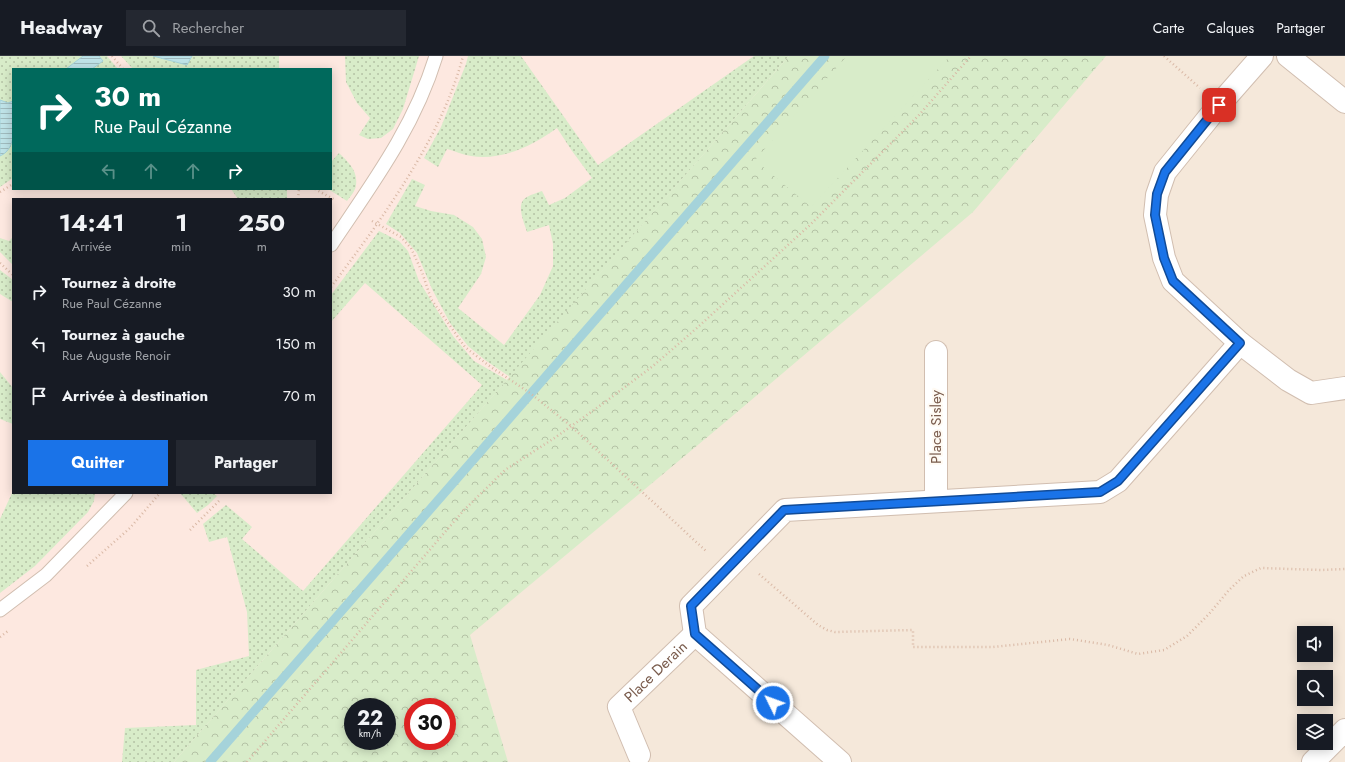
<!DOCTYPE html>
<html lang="fr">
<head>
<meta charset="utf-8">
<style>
	body { margin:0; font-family:Jost,sans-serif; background:#242831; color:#f1f3f6; height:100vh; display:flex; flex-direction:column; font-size:15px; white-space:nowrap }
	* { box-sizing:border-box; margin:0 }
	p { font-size:13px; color:#9ea1a6 }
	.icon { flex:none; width:22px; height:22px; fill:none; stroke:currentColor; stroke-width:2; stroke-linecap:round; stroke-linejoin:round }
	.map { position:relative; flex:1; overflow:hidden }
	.details { position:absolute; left:12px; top:142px; width:320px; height:296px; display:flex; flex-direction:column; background:#171b24; border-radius:0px; box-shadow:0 2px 10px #0003 }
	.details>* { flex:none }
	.guide { position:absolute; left:12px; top:12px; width:320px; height:122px; border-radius:0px; box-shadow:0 2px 10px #0003; background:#00695c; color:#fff; overflow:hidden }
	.controls { position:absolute; left:1297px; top:570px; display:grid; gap:8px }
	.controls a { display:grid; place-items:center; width:36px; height:36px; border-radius:0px; background:#171b24; box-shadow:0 2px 10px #0003; font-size:20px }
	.speed { position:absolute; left:344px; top:642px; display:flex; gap:8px; font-size:20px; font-weight:700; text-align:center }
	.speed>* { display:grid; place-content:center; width:52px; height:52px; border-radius:50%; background:#171b24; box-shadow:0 2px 10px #0003; line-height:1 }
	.speed small { font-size:10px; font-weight:400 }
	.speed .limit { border:6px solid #d22; background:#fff; color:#111 }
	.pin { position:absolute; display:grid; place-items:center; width:34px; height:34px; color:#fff; margin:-17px; border-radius:8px; box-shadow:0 2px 6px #0006 }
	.me { position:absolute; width:44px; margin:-22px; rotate:312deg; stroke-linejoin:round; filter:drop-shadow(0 0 3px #0008) }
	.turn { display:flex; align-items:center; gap:14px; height:84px; padding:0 16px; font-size:18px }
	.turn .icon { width:52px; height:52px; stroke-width:2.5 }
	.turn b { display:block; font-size:28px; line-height:34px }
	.lanes { display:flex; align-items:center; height:38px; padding:0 16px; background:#0003; justify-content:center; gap:20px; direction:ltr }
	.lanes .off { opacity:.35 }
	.eta { display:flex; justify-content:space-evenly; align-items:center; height:68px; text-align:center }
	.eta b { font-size:24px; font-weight:700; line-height:28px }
	.cta { display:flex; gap:8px; margin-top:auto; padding:8px 16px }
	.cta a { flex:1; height:46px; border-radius:0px; background:#1a73e8; color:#fff; font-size:16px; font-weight:700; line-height:46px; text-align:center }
	.cta a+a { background:#242831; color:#f1f3f6 }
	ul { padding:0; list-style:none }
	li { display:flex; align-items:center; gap:12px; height:52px; padding:0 16px }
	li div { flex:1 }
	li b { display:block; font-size:15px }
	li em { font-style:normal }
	header { display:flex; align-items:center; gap:24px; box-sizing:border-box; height:56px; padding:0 20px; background:#171b24; border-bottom:1px solid #363941 }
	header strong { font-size:19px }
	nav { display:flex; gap:22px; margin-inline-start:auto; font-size:14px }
	.search { width:280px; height:36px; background:#242831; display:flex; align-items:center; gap:10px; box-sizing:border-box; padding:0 14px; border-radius:0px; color:#9ea1a6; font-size:15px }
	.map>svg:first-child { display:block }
	.residential { fill:#f5e8da; fill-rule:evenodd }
	.commercial { fill:#fde8e0; fill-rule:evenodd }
	.grass { fill:url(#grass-dots) }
	.forest { fill:url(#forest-crowns); fill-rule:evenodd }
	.pitch { fill:#d8ecc9 }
	.water { fill:url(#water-rules); stroke:#a5d3da }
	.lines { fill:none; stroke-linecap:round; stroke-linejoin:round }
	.stream { stroke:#a5d3da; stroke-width:9 }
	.lane-casing { stroke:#d1beb0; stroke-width:15 }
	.street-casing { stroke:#d1beb0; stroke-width:24 }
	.path { stroke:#d9b8a5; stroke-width:2.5; stroke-dasharray:1 3; stroke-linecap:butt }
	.lane { stroke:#fff; stroke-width:13 }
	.street { stroke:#fff; stroke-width:22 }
	.route-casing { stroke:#114b97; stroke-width:10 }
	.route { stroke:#1a73e8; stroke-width:7 }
	.labels { text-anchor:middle; stroke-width:4; stroke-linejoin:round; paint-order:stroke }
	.street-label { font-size:15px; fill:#7a5c4d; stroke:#fffaf3 }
</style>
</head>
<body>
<header>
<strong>Headway</strong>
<div class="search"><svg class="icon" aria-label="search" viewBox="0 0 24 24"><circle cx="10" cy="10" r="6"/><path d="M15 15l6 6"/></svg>Rechercher</div>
<nav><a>Carte</a><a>Calques</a><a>Partager</a></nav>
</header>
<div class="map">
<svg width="1345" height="706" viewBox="0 0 1345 706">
	<defs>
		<pattern id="grass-dots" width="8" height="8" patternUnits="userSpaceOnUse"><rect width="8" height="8" fill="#d8ecc9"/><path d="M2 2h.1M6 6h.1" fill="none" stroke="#b4c2a5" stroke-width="1.8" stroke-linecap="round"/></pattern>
		<pattern id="forest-crowns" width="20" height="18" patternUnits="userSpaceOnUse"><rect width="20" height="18" fill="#d8ecc9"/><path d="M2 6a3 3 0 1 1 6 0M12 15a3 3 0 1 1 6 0" fill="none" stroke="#b4c2a5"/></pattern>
		<pattern id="water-rules" width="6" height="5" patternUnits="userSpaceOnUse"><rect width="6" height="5" fill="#bfe3e8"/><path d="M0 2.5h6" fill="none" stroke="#a0bbbe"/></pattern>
	</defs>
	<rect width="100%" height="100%" fill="#fdf6ec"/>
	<path class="residential" d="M789 0H1345V706H174ZM1304 577H1326V599H1304ZM1304 621H1326V643H1304ZM353 651H387V685H353ZM413 651H447V685H413ZM1304 665H1326V687H1304Z"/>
	<path class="commercial" d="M0 0H789L174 706H0ZM13 13H331V133H13ZM13 143H331V437H13Z"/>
	<path class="grass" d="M0 0H107L118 13H13V122L0 131Z
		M121 0H279V13H133Z
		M345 0H419L403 53 393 73 381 82 368 83 359 79 370 62 357 47 346 26Z
		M468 0H521L598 109 754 0H789L510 321 485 304 468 290 450 267 432 233 417 197 400 177 386 168 412 123 425 129 415 150 431 155 454 159 473 171 482 183 486 201 481 218 458 252 504 289 540 239 553 210V188L549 169 527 176C524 166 515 147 527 141 532 138 537 137 542 135L549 149 565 142 592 122 572 95 557 72C532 90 502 105 471 100 463 99 455 95 447 93L438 111 424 102 441 71 466 8Z
		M339 97C348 106 358 114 356 129 356 134 350 141 347 145L328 133H331V106Z
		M231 133H287V143H238Z
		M379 175 399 185 408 195 419 225 453 280 474 305 507 324 174 706H122L125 672 196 669V614L249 600 247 556 227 481 209 486 203 468 226 449 252 471 242 483 303 535 482 329 365 227 331 266V239Z
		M13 181V209L0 196V182L9 185Z
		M0 214 13 224V246L0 238Z
		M0 316 13 332V368L0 363Z
		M13 435V437H95L94 445 88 456 35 510 0 537V463Z
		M180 437H213L217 440 208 449 197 457Z"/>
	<path class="forest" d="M789 0H1106L973 156 717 373 470 579 508 706H174ZM353 651H387V685H353ZM413 651H447V685H413Z"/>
	<path class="pitch" d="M847 0H950L811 151 755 104Z"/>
	<path class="water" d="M83 0H99L103 5 92 13H66Z
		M153 0H192L187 9Z
		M0 44 8 47 13 45C13 63 19 92 0 100Z"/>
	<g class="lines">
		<path class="stream" d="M210 706 825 0"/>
		<g class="lane-casing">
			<path id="lane" d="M331 189C372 128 414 72 436 0
				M0 554 46 519 126 437"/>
		</g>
		<g class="street-casing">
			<g id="street">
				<path d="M1262 0 1219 49 1165 116 1157 139 1155 159 1164 202 1173 225 1240 287 1288 324 1311 337 1345 332"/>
				<path d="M1288 0 1345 46"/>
				<path d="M936 445V296"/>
				<path id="s1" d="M639 699 619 651 695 578"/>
				<path d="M840 706 695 578 691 550 785 454 1100 436 1118 425 1240 287"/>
				<path d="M1313 706 1345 674"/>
			</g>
		</g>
		<path class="path" d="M112 0 123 13
			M1164 0 1200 32
			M315 133 335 144
			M0 136 13 128
			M298 143 299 133
			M372 165 401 181 411 192 422 216 431 243 465 291 488 309 530 337 571 370 707 496
			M0 207 13 219
			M331 231C381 164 442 82 463 0
			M190 474 221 443
			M87 510 130 472 160 437
			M759 518 818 569 827 574 835 576 913 574V591H993L1070 583 1108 589 1138 598 1164 594 1187 580 1209 558 1229 534 1244 520 1261 512 1321 514 1345 513
			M0 581 8 575
			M247 706 464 454 505 414 556 381 605 346 653 310 698 271 810 169 919 59 971 0"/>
		<use href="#lane" class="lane"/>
		<use href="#street" class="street"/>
	</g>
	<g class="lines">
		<g class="route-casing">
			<path id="route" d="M773 647 695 578 691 550 784 454 1100 436 1118 425 1240 287 1173 225 1164 202 1155 159 1157 138 1165 116 1219 49"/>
		</g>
		<use href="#route" class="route"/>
	</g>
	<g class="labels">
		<g class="street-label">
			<text transform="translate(936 371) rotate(-90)" y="5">Place Sisley</text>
			<text dy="5" stroke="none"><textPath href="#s1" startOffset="103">Place Derain</textPath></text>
		</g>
	</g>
</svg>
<div class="controls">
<a><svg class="icon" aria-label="sound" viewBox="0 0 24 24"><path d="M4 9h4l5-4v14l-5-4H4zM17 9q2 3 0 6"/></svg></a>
<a><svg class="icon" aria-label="search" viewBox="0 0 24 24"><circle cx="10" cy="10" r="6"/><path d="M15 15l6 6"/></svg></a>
<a><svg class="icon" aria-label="layers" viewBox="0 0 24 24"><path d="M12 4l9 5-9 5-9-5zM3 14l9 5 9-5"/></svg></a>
</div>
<div class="speed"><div>22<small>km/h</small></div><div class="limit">30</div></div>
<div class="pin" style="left:1219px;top:49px;background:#d93025"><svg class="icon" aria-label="arrive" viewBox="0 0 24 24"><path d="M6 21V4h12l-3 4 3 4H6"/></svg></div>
<svg class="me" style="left:773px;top:647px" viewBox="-20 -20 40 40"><circle r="17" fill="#1a73e8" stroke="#fff" stroke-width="3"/><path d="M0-11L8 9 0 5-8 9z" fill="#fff"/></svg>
<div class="guide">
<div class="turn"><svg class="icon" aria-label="right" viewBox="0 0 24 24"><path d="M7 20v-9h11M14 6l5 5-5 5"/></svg><div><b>30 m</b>Rue Paul Cézanne</div></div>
<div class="lanes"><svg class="icon off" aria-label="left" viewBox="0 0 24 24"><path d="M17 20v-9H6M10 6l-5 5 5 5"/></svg><svg class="icon off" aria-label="ahead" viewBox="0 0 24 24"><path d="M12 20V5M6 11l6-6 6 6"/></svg><svg class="icon off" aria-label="ahead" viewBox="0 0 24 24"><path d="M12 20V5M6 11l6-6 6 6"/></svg><svg class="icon" aria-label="right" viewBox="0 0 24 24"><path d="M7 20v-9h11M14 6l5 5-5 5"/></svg></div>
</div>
<section class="details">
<div class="eta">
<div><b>14:41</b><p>Arrivée</p></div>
<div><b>1</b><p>min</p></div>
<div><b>250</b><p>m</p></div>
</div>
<ul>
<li><svg class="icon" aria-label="right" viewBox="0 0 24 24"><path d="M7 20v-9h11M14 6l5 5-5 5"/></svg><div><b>Tournez à droite</b><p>Rue Paul Cézanne</p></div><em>30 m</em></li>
<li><svg class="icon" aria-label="left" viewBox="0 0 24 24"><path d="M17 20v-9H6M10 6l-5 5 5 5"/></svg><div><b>Tournez à gauche</b><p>Rue Auguste Renoir</p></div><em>150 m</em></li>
<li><svg class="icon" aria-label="arrive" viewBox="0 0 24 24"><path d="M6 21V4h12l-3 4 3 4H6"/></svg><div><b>Arrivée à destination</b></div><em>70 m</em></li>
</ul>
<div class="cta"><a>Quitter</a><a>Partager</a></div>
</section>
</div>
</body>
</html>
